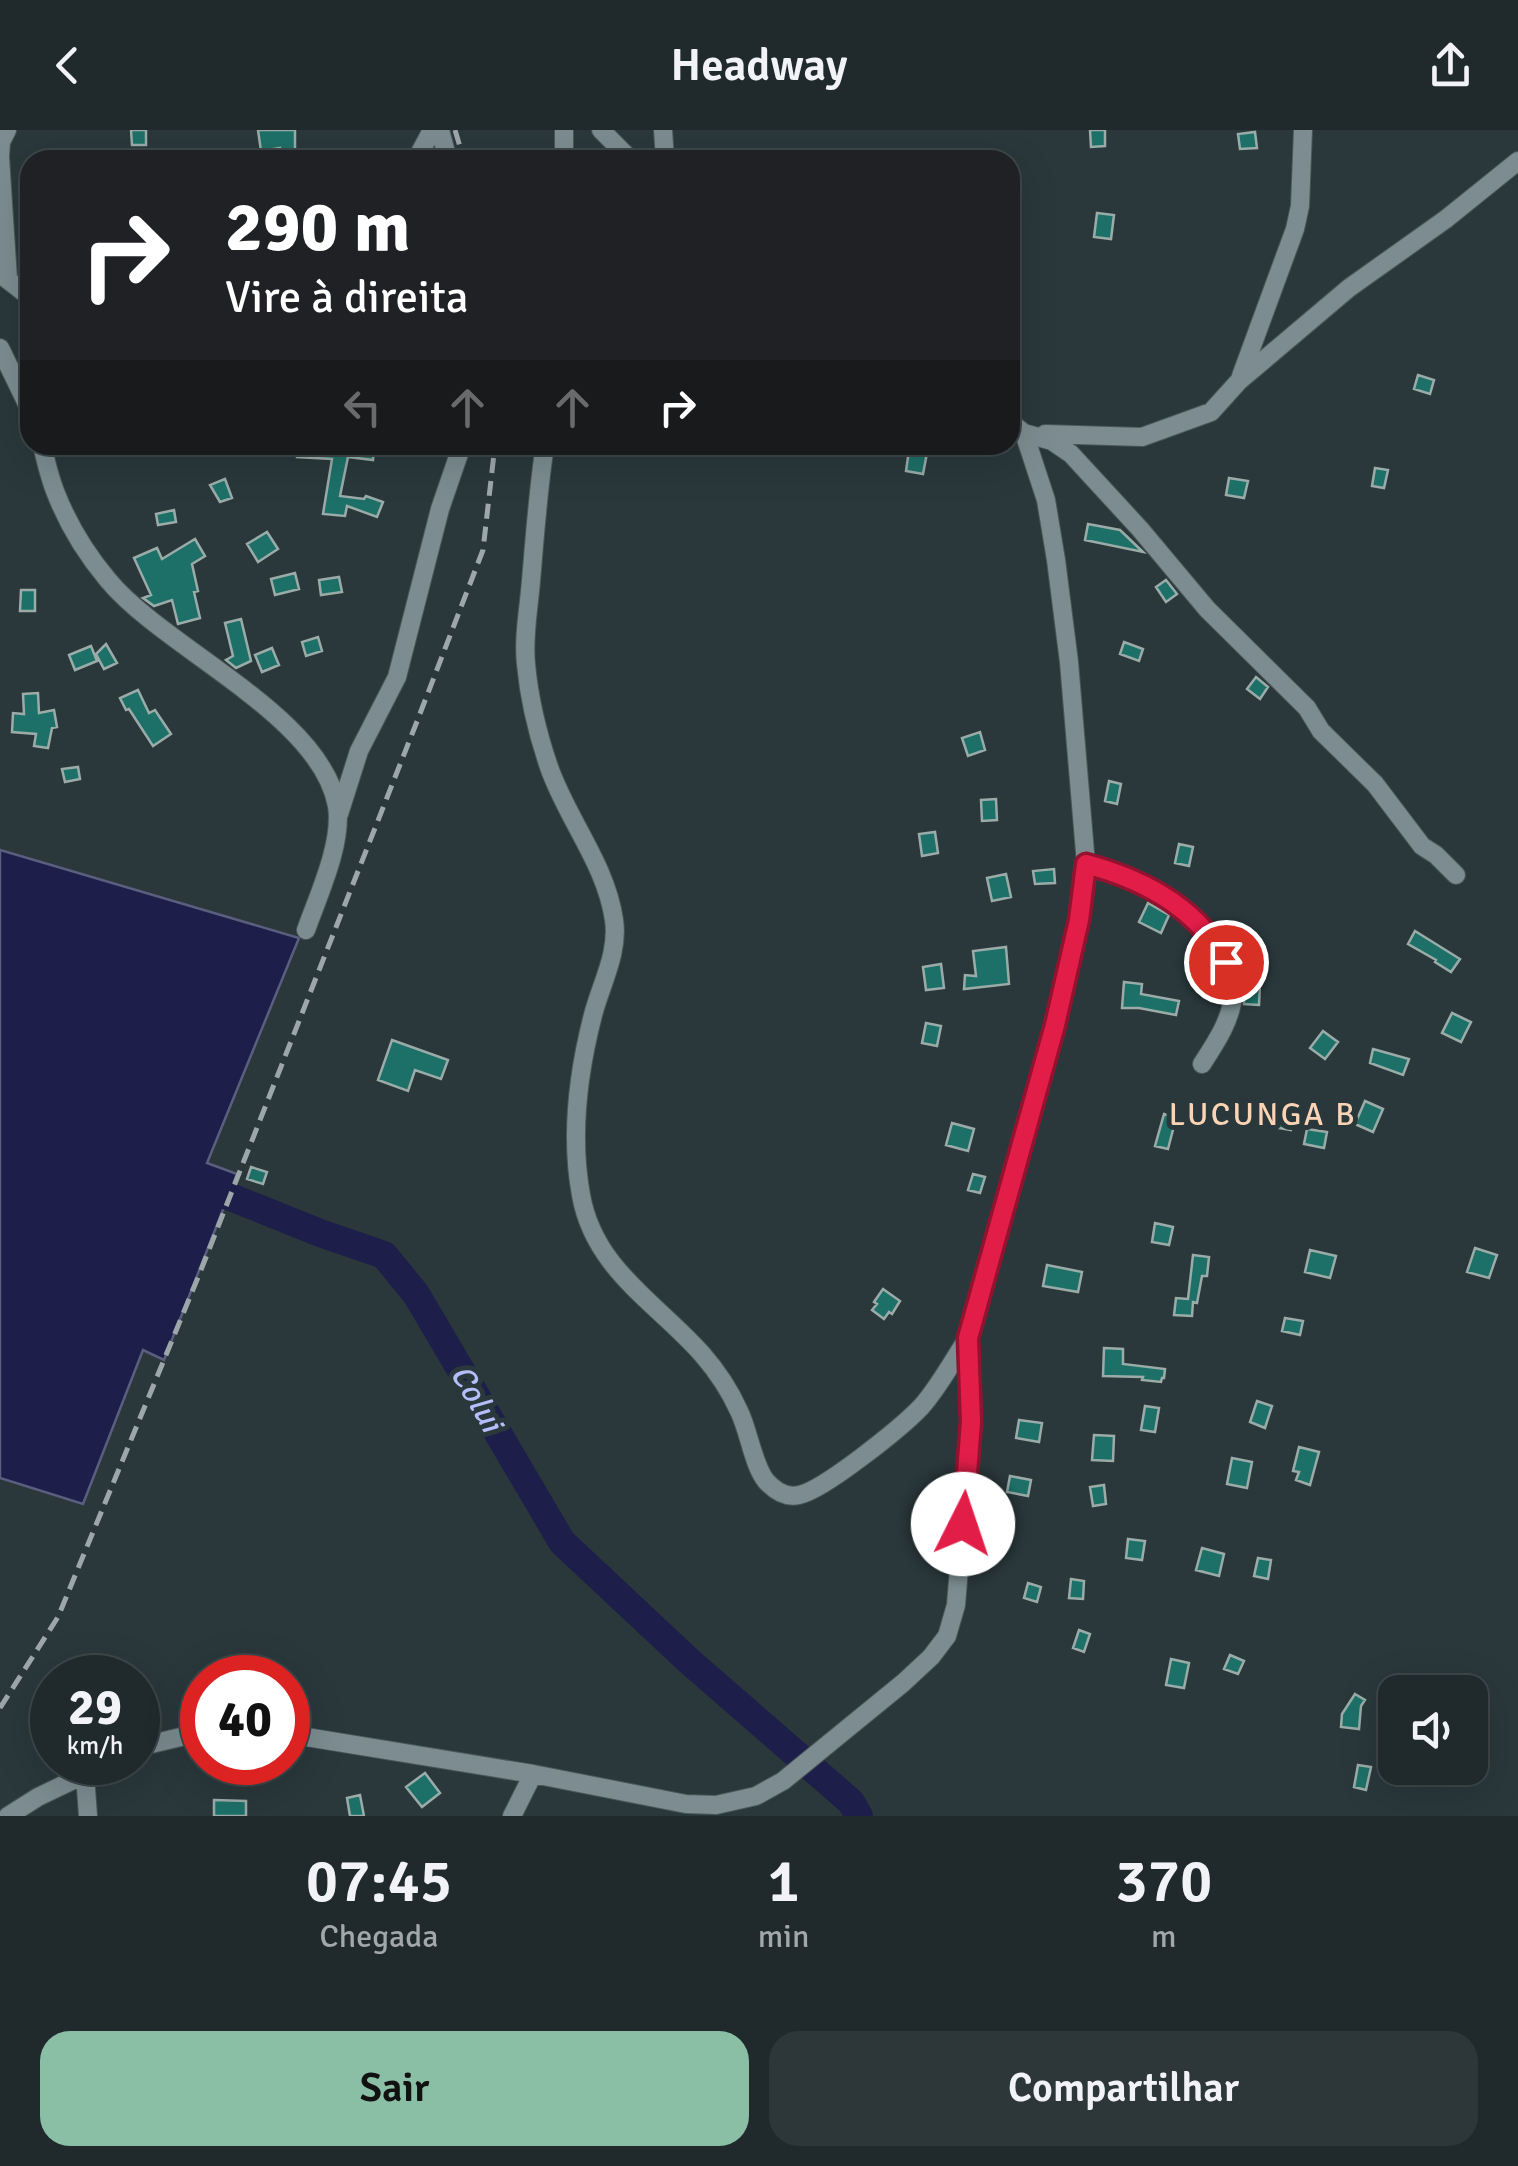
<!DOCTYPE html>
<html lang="pt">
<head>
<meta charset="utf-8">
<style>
	body { margin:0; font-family:Signika,sans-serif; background:#2d3638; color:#f1f3f6; height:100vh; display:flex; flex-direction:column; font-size:38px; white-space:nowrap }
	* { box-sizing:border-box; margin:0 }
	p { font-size:32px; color:#a2a7a9 }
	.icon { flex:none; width:55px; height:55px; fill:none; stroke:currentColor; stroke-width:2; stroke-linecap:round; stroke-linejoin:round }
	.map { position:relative; height:1686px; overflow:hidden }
	.details { display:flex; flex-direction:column; background:#202a2c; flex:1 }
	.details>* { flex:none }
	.guide { position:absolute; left:20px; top:20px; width:1000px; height:305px; border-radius:30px; box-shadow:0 10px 40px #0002,0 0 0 2px #3d4648; background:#202124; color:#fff; overflow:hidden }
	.tools { position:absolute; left:1378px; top:1545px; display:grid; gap:20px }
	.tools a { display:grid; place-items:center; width:110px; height:110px; border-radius:20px; background:#202a2c; box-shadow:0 10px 40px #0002,0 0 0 2px #3d4648; font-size:50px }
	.speed { position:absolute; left:30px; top:1525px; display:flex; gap:20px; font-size:50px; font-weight:700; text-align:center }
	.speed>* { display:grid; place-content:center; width:130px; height:130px; border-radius:50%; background:#202a2c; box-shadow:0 10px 40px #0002,0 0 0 2px #3d4648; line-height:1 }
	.speed small { font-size:25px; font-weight:400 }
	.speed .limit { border:15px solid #d22; background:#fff; color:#111 }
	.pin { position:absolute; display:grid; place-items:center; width:85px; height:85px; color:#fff; margin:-42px; border:5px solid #fff; border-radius:50%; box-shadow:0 2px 10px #0007 }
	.me { position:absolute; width:110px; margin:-55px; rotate:4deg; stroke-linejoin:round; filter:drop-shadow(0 0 8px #0008) }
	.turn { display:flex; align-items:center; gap:35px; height:210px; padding:0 40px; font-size:45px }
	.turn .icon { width:130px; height:130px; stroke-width:2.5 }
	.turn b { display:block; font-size:70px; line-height:85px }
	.lanes { display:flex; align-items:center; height:95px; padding:0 40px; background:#0003; justify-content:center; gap:50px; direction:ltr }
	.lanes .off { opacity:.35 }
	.eta { display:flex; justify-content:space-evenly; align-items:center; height:170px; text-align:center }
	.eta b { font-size:60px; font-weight:600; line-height:70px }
	.cta { display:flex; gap:20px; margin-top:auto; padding:20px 40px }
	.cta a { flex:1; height:115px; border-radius:30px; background:#8abfa5; color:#111; font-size:40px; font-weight:600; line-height:115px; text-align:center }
	.cta a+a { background:#2d3638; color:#f1f3f6 }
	header { display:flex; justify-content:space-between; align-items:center; height:130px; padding:0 40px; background:#202a2c; font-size:45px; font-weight:600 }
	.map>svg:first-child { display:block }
	.water { fill:#1d1e49; stroke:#5b5e7e; stroke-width:2.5 }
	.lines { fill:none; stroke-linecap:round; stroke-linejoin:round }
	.river { stroke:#1d1e49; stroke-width:28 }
	.building { fill:#1d7068; stroke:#9aaba8; stroke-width:2.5 }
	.minor-casing { stroke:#4b575a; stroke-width:20 }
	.minor { stroke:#7c8c90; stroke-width:18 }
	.rail { stroke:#9da7aa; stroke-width:5; stroke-dasharray:15 8; stroke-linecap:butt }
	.route-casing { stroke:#92132f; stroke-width:25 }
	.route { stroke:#e11d48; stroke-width:18 }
	.labels { text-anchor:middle; stroke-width:10; stroke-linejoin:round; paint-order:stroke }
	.neighbourhood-label { font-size:32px; letter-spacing:2.5px; fill:#fbd4b6; stroke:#2a383b }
	.water-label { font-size:32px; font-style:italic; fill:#b5bdfa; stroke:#2a383b }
</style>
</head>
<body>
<header><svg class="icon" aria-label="back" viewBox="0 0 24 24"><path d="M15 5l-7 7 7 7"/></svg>Headway<svg class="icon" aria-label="share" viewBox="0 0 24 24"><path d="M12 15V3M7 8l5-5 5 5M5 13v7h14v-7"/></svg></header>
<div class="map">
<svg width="1518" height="1686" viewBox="0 0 1518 1686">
	<rect width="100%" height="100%" fill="#2a383b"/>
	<path class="water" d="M0 720 299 808 207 1033 237 1044 164 1230 143 1220 83 1374 0 1348Z"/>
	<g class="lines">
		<path class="river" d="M196 1059 228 1066 320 1103 384 1125 416 1164 562 1412 689 1531 851 1672 859 1686"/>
	</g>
	<path class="building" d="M131 0H146V15H132Z
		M258 0H295V26L281 28 280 18 261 21Z
		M1090 0H1105V16L1091 17Z
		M1255 2 1257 18 1240 19 1238 4Z
		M1097 83 1114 85 1111 109 1094 107Z
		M1418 245 1434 250 1430 264 1414 259Z
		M298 315H374L373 330 348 327 340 366 364 369 366 366 383 372 377 387 347 376 345 386 323 384 332 329 297 327Z
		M909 320 927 323 923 344 906 341Z
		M1375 338 1388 340 1384 358 1372 356Z
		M1229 348 1248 351 1244 368 1226 365Z
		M225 349 232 368 220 372 210 355Z
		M174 380 176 392 158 395 156 384Z
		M1088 394 1120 400 1143 422 1085 410Z
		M267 402 278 419 258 432 247 414Z
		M195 409 205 426 192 434 198 461 194 462 200 488 178 494 172 470 154 476 143 468 151 465 134 428 157 418 162 429Z
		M295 443 299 459 275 465 271 449Z
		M339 447 342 462 321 465 319 450Z
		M1166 450 1177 464 1166 472 1156 457Z
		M21 460H35V481H20Z
		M241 489 251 531 236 538 226 530 233 526 225 493Z
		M318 507 322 521 306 526 302 512Z
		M1124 512 1143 519 1139 531 1120 524Z
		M106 514 117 533 104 539 96 524Z
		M91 516 97 531 75 540 69 525Z
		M272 518 279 535 262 542 255 525Z
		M1256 547 1268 557 1260 569 1247 559Z
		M138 560 149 583 155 580 171 604 153 616 129 579 126 580 120 568Z
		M38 563 39 583 54 580 57 597 52 598 48 618 34 616 36 604 12 602 13 583 24 584 23 564Z
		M980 602 985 620 968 626 962 608Z
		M78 637 80 649 65 652 62 639Z
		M1109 651 1121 654 1117 674 1105 671Z
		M996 669 997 690 982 691 981 670Z
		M935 702 938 723 922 726 919 704Z
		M1179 714 1193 717 1189 736 1175 733Z
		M1054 739 1055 753 1035 754 1033 741Z
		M1006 744 1011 767 992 771 987 748Z
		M1148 773 1169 785 1161 803 1139 792Z
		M1415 801 1460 829 1451 842 1435 832 1436 830 1408 814Z
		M1006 817 1009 854 964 859 965 845 976 846 973 821Z
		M941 834 944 858 926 860 923 837Z
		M1124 852 1142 854 1141 864 1179 871 1176 885 1139 878H1122Z
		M1244 852 1260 853 1259 875 1244 874Z
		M1452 883 1471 892 1461 912 1442 903Z
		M926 893 941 896 937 916 922 913Z
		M1323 901 1338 912 1325 929 1310 918Z
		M392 910 448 930 441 949 415 940 408 961 378 950Z
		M1373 919 1409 929 1403 945 1370 933Z
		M1365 971 1383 979 1373 1002 1355 994Z
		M1277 975 1295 979 1291 1000 1273 997Z
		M1164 984 1176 988 1168 1019 1155 1016Z
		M952 993 974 999 968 1021 946 1015Z
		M1307 999 1327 1002 1324 1018 1304 1014Z
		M251 1037 267 1042 263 1054 247 1049Z
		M973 1044 985 1047 980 1063 968 1060Z
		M1155 1093 1173 1097 1169 1115 1152 1112Z
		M1475 1118 1497 1125 1489 1148 1467 1142Z
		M1310 1120 1336 1126 1330 1148 1305 1142Z
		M1193 1125 1209 1127 1207 1146H1202L1197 1173 1193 1172 1192 1186 1174 1185 1176 1168 1188 1169Z
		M1047 1135 1082 1142 1078 1162 1043 1156Z
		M883 1159 900 1171 892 1184 889 1182 884 1189 872 1180 877 1174 874 1172Z
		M1285 1188 1303 1191 1300 1205 1282 1201Z
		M1104 1218 1123 1219V1234L1165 1239 1164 1248H1162L1161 1252 1142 1250 1143 1247 1103 1246Z
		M1257 1271 1272 1276 1265 1298 1250 1292Z
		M1145 1276 1159 1278 1155 1302 1141 1300Z
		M1019 1290 1042 1293 1039 1312 1016 1308Z
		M1094 1305 1114 1306 1113 1331 1092 1330Z
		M1299 1317 1319 1322 1310 1355 1296 1350 1299 1342 1293 1341Z
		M1232 1328 1252 1332 1247 1358 1227 1354Z
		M1010 1346 1031 1350 1028 1366 1007 1362Z
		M1104 1355 1106 1374 1093 1376 1090 1357Z
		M1128 1409 1145 1411 1142 1430 1126 1428Z
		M1202 1418 1224 1424 1219 1446 1196 1440Z
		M1258 1428 1271 1430 1268 1449 1254 1446Z
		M1071 1449 1084 1451 1083 1469 1069 1468Z
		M1028 1453 1041 1457 1037 1472 1024 1468Z
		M1079 1500 1090 1504 1084 1522 1073 1518Z
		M1230 1525 1244 1531 1238 1544 1224 1539Z
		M1171 1529 1189 1533 1184 1558 1166 1555Z
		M1355 1564 1365 1570 1361 1576 1359 1599 1341 1597 1342 1584Z
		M1358 1635 1371 1637 1366 1660 1354 1657Z
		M425 1643 440 1663 422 1677 406 1657Z
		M360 1665 364 1686H350L347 1668Z
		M214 1670 246 1671V1686H214Z"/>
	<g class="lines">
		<g class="minor-casing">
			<path id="minor" d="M7 0 1 12 0 27 8 149
				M440 0 448 30
				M564 0V30
				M601 0 631 30
				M663 0 665 30
				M416 30 432 0
				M0 144 30 167
				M0 218 30 280
				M1241 246 1295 99 1300 76 1303 0
				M1024 303 1052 311 1071 324 1140 399 1207 479 1307 578 1321 601 1375 654 1422 716 1436 725 1456 745
				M1045 304 1142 307 1211 282 1239 251 1349 158 1446 89 1518 31
				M42 315C46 332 50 350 57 366 69 396 87 425 108 450 165 519 321 585 337 676 343 713 318 766 306 800
				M545 315C538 360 535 405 531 451 529 477 523 507 526 534 529 567 538 605 549 637 567 689 606 734 614 790 619 823 601 854 593 885 578 943 570 1005 581 1065 594 1139 656 1172 702 1224 716 1240 730 1261 739 1281 749 1301 753 1335 766 1351 775 1361 786 1368 799 1365 824 1360 902 1297 921 1277 939 1257 953 1230 968 1208
				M339 684 359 621 397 547 440 379 462 315
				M1086 734C1142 749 1234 794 1233 864 1232 889 1215 914 1202 934
				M288 1604 533 1644 686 1674 716 1675 756 1666 783 1651 903 1553 931 1527 947 1506 956 1475 971 1291 968 1208 1055 895 1079 790 1086 734 1069 532 1056 430 1046 370 1024 303 1010 292
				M138 1619 147 1615 202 1602
				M85 1645 88 1686
				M8 1686 38 1667 111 1632
				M512 1686 533 1644"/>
		</g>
		<use href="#minor" class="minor"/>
		<path class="rail" d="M455 0 464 30
			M0 1578 58 1487 199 1145 416 594 483 420 495 315"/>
	</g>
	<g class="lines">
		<g class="route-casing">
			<path id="route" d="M963 1394 971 1292 968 1208 1055 895 1079 790 1086 734C1142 749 1198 778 1226 832"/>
		</g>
		<use href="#route" class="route"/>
	</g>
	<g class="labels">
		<g class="neighbourhood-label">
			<text x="1263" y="995">LUCUNGA B</text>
		</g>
		<g class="water-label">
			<text transform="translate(477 1268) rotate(60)" y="11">Colui</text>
		</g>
	</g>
</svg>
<div class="tools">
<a><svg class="icon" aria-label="sound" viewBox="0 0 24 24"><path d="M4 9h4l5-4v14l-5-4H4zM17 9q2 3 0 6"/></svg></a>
</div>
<div class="speed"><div>29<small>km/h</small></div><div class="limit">40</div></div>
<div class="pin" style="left:1226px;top:832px;background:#d93025"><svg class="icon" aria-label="arrive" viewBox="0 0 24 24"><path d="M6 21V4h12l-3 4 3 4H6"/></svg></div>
<svg class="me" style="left:963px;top:1394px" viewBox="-20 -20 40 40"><circle r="19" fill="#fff"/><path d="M0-13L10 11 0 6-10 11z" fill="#e11d48"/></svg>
<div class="guide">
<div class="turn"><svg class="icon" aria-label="right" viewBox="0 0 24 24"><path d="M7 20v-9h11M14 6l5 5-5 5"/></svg><div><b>290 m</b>Vire à direita</div></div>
<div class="lanes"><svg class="icon off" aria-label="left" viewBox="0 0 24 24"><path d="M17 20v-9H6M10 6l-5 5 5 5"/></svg><svg class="icon off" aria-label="ahead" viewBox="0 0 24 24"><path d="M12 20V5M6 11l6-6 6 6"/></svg><svg class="icon off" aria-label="ahead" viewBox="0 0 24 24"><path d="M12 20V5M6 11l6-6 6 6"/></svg><svg class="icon" aria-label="right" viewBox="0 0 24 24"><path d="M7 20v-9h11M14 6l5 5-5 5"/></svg></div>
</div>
</div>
<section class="details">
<div class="eta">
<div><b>07:45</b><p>Chegada</p></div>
<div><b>1</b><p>min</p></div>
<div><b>370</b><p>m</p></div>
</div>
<div class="cta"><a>Sair</a><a>Compartilhar</a></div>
</section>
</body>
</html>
